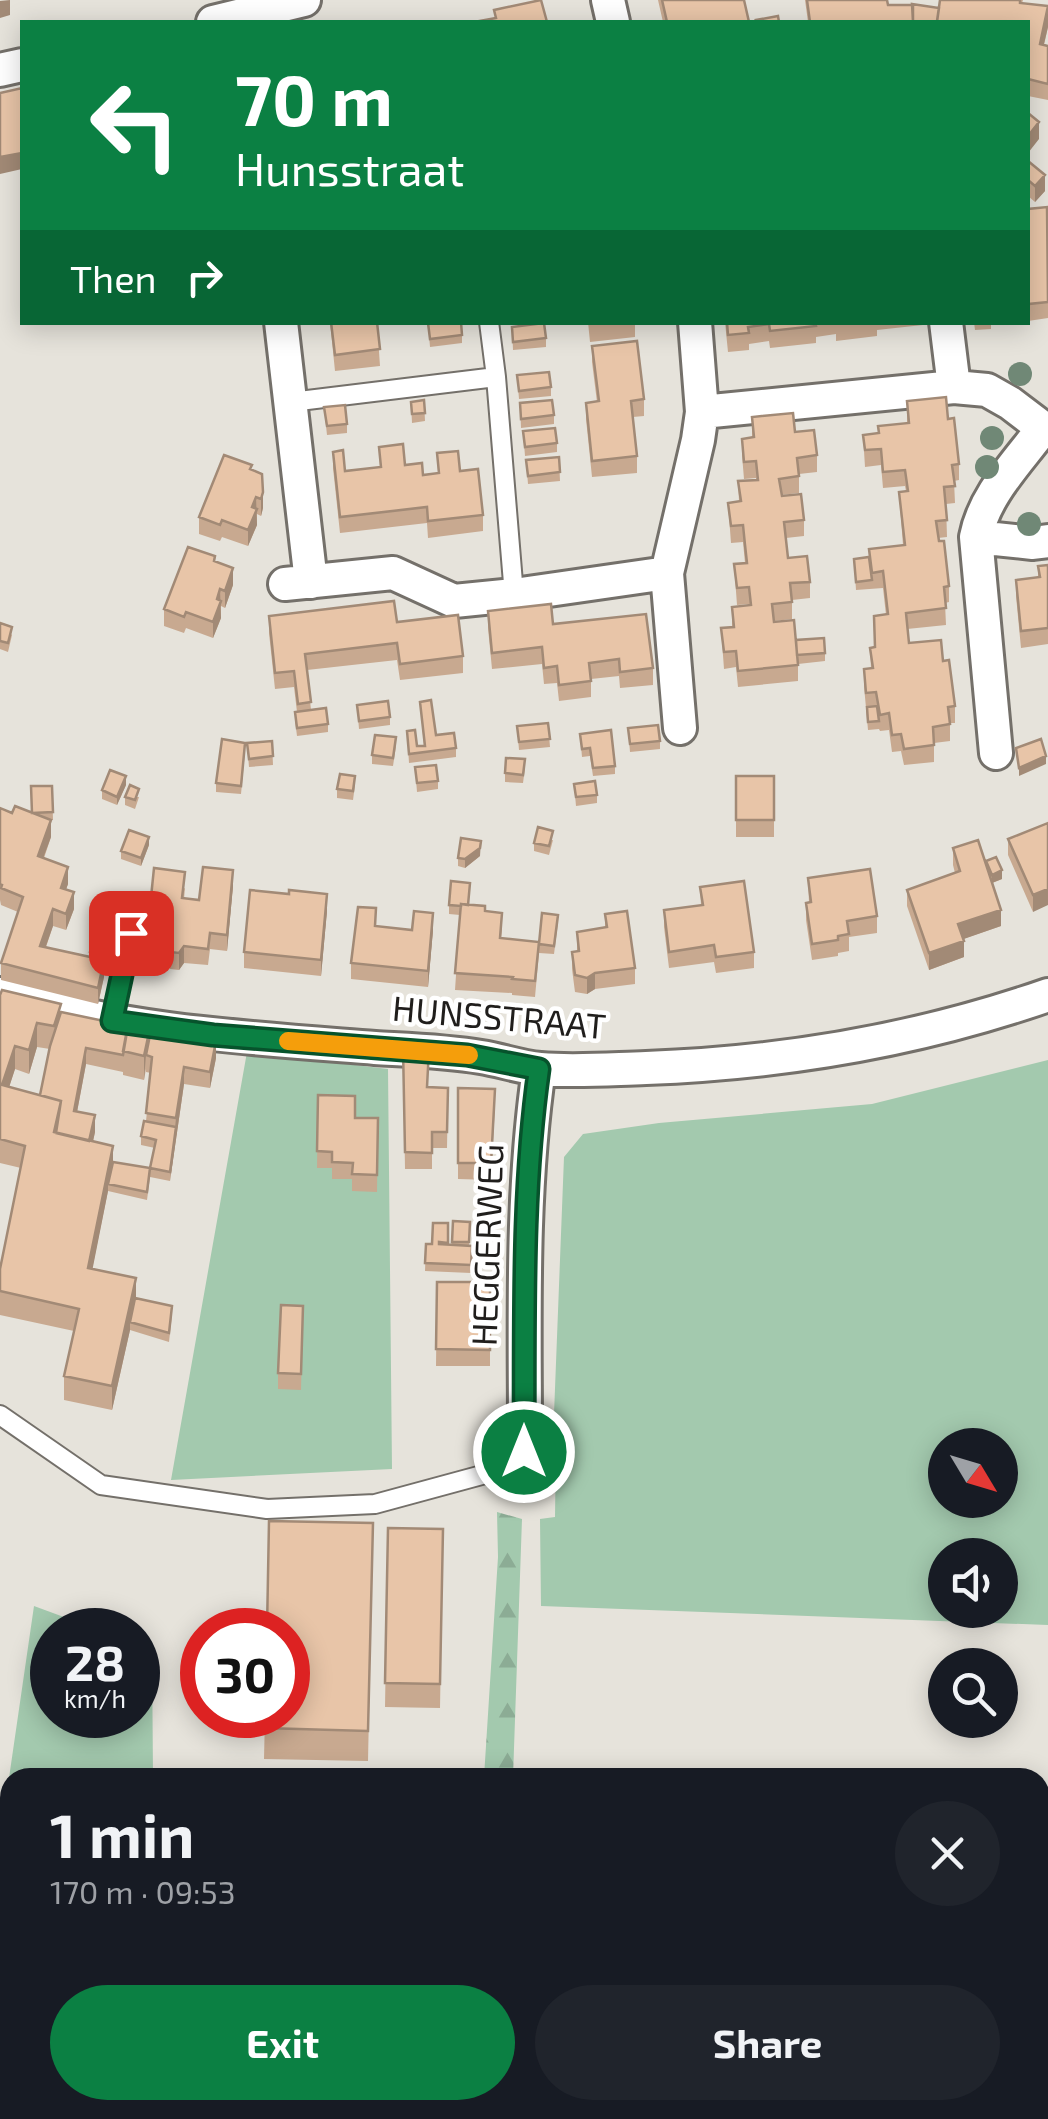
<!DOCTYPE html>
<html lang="en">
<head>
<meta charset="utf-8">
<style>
	body { margin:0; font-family:"Exo 2",sans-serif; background:#20242c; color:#f1f3f6; height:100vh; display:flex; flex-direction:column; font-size:38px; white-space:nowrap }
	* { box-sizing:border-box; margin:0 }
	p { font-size:32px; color:#9ea1a6 }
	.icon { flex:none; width:55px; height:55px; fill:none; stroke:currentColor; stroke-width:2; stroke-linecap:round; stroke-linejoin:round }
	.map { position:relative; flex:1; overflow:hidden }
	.sheet { position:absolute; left:0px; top:1768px; width:1050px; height:352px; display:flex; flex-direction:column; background:#171b24; border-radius:30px 30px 0 0; box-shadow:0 5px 25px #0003 }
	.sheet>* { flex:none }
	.hud { position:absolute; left:20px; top:20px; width:1010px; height:305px; border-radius:0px; box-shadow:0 5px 25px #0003; background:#0b8043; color:#fff; overflow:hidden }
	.needle { width:65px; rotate:128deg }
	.fabs { position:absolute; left:928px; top:1428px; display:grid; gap:20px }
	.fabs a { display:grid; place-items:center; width:90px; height:90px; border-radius:50%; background:#171b24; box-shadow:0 5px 25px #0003; font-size:50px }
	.speed { position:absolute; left:30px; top:1608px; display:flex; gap:20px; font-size:50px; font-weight:700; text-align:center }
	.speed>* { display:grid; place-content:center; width:130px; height:130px; border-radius:50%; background:#171b24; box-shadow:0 5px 25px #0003; line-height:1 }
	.speed small { font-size:25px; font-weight:400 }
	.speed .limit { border:15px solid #d22; background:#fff; color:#111 }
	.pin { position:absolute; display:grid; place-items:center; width:85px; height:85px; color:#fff; margin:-42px; border-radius:20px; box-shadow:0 5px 15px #0006 }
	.me { position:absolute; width:110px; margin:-55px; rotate:0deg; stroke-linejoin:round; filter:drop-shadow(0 0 8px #0008) }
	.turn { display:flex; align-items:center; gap:35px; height:210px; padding:0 50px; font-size:45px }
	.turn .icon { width:130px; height:130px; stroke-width:2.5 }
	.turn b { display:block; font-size:70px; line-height:85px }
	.then { display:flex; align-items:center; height:95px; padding:0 50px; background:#0003; gap:20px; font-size:38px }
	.round { display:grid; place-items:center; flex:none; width:105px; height:105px; border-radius:52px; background:#20242c }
	.headline { display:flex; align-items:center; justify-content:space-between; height:170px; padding:0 50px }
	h1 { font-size:60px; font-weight:700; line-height:75px }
	.button { display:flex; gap:20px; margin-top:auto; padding:20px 50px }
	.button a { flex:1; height:115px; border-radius:60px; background:#0b8043; color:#fff; font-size:40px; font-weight:700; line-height:115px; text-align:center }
	.button a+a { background:#20242c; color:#f1f3f6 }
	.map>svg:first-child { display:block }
	.grass { fill:#a3c9ae; fill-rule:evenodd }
	.forest { fill:url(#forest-firs) }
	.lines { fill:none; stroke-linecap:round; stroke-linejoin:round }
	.lane-casing { stroke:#74706a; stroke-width:22 }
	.street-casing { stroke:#74706a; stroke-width:38 }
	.lane { stroke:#fff; stroke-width:18 }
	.street { stroke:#fff; stroke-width:32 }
	.tree { fill:#708876 }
	.wall { fill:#c8a990; fill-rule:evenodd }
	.shaded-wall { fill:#a28a76 }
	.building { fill:#e8c5a8; stroke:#a28a76; stroke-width:2.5 }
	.route-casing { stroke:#07532c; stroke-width:25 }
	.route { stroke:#0b8043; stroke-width:18 }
	.slow { stroke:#f59e0b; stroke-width:18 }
	.labels { text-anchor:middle; stroke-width:9; stroke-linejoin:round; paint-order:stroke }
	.street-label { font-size:35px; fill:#201e1c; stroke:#fff }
</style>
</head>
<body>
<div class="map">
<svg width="1048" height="2119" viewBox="0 0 1048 2119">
	<defs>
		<pattern id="forest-firs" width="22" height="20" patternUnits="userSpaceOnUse" patternTransform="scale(2.5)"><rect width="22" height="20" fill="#a3c9ae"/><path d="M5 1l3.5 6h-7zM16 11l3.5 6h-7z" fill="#8cac95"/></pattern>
	</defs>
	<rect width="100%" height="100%" fill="#e6e3db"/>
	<path class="grass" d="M247 1052 388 1069 392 1469 171 1480Z
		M1048 1060V1625L541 1606 540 1519 555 1517 556 1446 553 1440 564 1157 583 1134 659 1123 872 1104ZM945 1445H1000V1500H945ZM945 1555H1000V1610H945Z
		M34 1606 99 1630H52V1715H138V1644L152 1649 153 1777 10 1778V2110H507V2119H0V1840Z"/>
	<path class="forest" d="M497 1512 522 1519 513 1777H484L498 1557Z"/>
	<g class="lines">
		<g class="lane-casing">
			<path id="lane" d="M489 322 496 377 514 595
				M291 402 496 377
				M112 1021 131 933
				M0 1415 101 1485 267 1509 375 1504 504 1469 525 1468"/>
		</g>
		<g class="street-casing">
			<path id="street" d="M608 0 613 22
				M213 22 304 0
				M0 70 22 65
				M281 322 311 582
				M946 322 954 387
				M702 412 954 387 987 390 1010 403 1048 432
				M976 537 1033 543 1048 541
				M285 584 393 573 454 601 514 595 667 573
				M680 728 667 573 698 440 702 412 695 322
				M996 753 976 537C984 495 1018 462 1043 428
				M0 994C122 1031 248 1038 375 1048 410 1050 446 1051 481 1057 500 1060 520 1067 540 1069 575 1072 611 1069 646 1068 782 1063 919 1040 1048 995
				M525 1484C526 1346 519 1206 539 1069"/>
		</g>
		<use href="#lane" class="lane"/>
		<use href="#street" class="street"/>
	</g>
	<g class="tree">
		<circle cx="1020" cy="374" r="12"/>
		<circle cx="992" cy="438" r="12"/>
		<circle cx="987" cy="467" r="12"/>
		<circle cx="1029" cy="524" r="12"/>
	</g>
	<path class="wall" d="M658 0H744L749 22H663Z
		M805 0H887L888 5 939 8 940 0H1023L1022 3 1048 6V27L1044 45 1048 46V100L1028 96V22H808Z
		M1028 161 1045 191 1035 202 1028 196Z
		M1028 209 1048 219V318L1028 321Z
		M330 322H377L380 366 335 371Z
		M588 322H635V337L590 342Z
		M725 322H932V324L877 330V336L836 341V334L816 337V343L770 348 769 341 749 344V350L728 352Z
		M974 322H991V329L975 330Z
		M428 323 462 335V343L430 347Z
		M512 327 546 338V347L513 350Z
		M592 346 644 399V416L633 417 637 456V473L592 477 586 419V403L597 402 592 362Z
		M517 375 551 387V396L519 399Z
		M424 400 425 421 412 423 411 402Z
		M907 401 948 419 959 464V480L954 481 955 503 946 504 947 537 938 538 949 586V602L945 603 946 625 907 629 909 643 943 661 955 706V723H950V741L934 743V762L904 765 901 751 892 752 889 730 880 731 879 729 868 730 864 686V669L871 668 870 648 875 647 886 615 883 588 856 590 854 559 869 557V549L903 545 899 492 906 491 905 486 883 488 881 465 865 467 863 435 878 433V426L907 423Z
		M520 403 554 415V424L521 428Z
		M324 407 347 424V433L327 435Z
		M752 417 795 432 817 455V472L799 474V493L781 495 804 520V536L786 538 788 558 810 582V598L792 600V619L774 621 796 640 825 653V661L798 664V681L738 687 736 667 724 669 721 628 732 627V607L749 605V604L737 605 734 564 745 563 743 542 731 543 728 503 739 501 738 481 756 480V478L744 479 742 455V439L752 437Z
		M523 431 557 443V452L525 456Z
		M379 447 423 475 438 473 437 453 460 471 483 515V531L428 538 427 523 340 533 333 468V452L345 471 380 468Z
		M559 457 560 481 528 484 526 460Z
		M252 470 263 508 261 516 257 514V525L248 546 222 537 220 541 199 534V517Z
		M215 562 233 585 225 608 221 606V618L213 638 186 628 184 633 164 626V609Z
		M1048 565V644L1021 648 1016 596V580L1038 577V566Z
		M488 611 553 624 653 668V685L620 688 619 676 591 679V697L559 701 557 683 544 684 542 664 492 669 488 628Z
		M269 616 397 622 463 656V673L400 680 397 660 307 670 311 710 328 724V732L297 736 295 720V712H297L294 687 275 689 269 633Z
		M0 623 12 635 8 652 0 649Z
		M420 702 436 735 456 748V757L409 763 407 731 417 746H424Z
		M357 705 390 717V725L359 729Z
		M548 723 550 747 519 750 517 726Z
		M628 728 660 741V749L630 752Z
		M580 734 615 766V774L593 776 590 756 582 757Z
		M272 741 273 765 249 767 247 743Z
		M396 746 393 766 372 764V755Z
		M245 752 241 794 216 792V783Z
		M415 767 438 781V789L417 792Z
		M525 768 523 783 505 782V773Z
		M736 776H774V837H736Z
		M574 784 597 795V803L576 806Z
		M126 785 117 805 102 799V790Z
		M355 785 353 800 337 798V789Z
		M52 786 53 820H51V837L44 858 68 884 66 889 74 909 66 930 53 926 46 947 90 957V952L106 951 104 977 98 1004 1 980V963L18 912 1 905 0 900V808L12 813H32Z
		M125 797H139L135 809 125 805Z
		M1048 823 1033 912 1008 855V839Z
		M553 840 549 855 534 851V843Z
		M149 845 141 866 121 859V851Z
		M953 848 986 863 1002 879 992 883 1001 926 963 939 964 957 929 970 907 906V890L955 873 953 865Z
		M480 856 465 868 458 866V858Z
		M808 878 877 916V933L849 937V951L838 953V956L812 960 806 920V903H809Z
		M233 886 227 951 210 949 208 965 184 963 179 970 170 969V965L166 960 167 925 150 924V907L185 888 184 899 199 900Z
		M700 887 754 952V968L716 973 714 962 669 968 664 927V910L701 905Z
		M449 905H469L485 911 502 929 501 938 539 942 558 923 554 954 539 953 535 997 512 995V993L455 990 460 915 449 914Z
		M327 911 321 976 244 968V952Z
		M605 914 635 968V984L595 989 587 994 575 992 572 969V952H577V932L605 928Z
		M376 926 412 930H433L428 987 351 979V963Z
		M0 995 61 1012 151 1030 216 1058 210 1088 184 1084 170 1181 150 1177 147 1200 108 1191 92 1269 136 1298 172 1315 169 1342 130 1330 112 1410 64 1400V1376L74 1331 0 1315V1269L21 1168 0 1163ZM37 1047 50 1049 40 1095 9 1087 15 1069 29 1074ZM86 1064 123 1072V1075L144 1080 146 1069V1072L151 1073 146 1121 141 1136V1145L155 1148 150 1168 113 1162 93 1141 95 1132 77 1112Z
		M403 1047 428 1087 448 1088 447 1148H432V1169H405Z
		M458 1088 495 1105 491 1180 458 1179Z
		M318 1095 355 1118H378L377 1192 352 1191V1179H332V1168H317Z
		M453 1221 470 1222 469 1246H472L471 1273 425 1271 426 1244H432L448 1223V1245H452Z
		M437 1282H490V1366H436Z
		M303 1306 301 1390 278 1389V1373Z
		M373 1523 368 1761 264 1759 265 1715Z
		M388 1528 443 1529 440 1708 385 1707Z"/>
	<path class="shaded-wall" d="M10 0V15L0 18V1Z
		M1048 10V27L1040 60V44Z
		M1039 122V139L1028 153V136Z
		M22 153V169L0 174V157Z
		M1045 175V191L1035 202V186Z
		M263 492V508L261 516V499Z
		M256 497 257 525 248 546V530L252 507Z
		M233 568V585L225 608V591Z
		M220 589 221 618 213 638V622L217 599Z
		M1046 756V764L1019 776V768Z
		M126 776V785L117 805V797Z
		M51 820V837L38 872V856Z
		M149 837V845L141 866V858Z
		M481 841 480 856 465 868V859Z
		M68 867V884L61 904V888Z
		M233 870V886L227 951V935Z
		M1002 870V879L992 883V875Z
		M1048 889V905L1033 912V895Z
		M74 892V909L66 930V914Z
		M327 894V911L321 976V960Z
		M53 909V926L40 963V946Z
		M1001 910V926L958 941V924Z
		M433 913V930L428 987V971Z
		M964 941V957L929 970V953Z
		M184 946V963L179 970V953Z
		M104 960V977L98 1004V988Z
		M595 973V989L587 994V978Z
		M37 1023V1047L29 1074V1050Z
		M151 1023V1046L146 1055 144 1080V1056Z
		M216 1041V1058L210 1088V1072Z
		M15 1046V1069L2 1109V1085Z
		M86 1048V1064L74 1128V1111Z
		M184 1067V1084L170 1181 176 1118Z
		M95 1115V1132L88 1164V1147Z
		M113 1146V1170L108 1184V1191L88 1292V1268Z
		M136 1278V1302L130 1322V1330L112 1410V1386Z"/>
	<path class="building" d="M541 0 547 22H474L496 18 494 10Z
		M662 0H744L749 22H667Z
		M807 0H887L888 5H913V22H810Z
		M940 0H1020V3L1048 6 1040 44 1048 46V84L1028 79V22L937 21Z
		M912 4 939 8 937 22H913Z
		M778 16 779 22H757L756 20Z
		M22 88V153L0 157V93Z
		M1028 113 1039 122 1028 136Z
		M1028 161 1045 175 1035 186 1028 180Z
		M1047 207 1048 302 1028 304V209Z
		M331 322H377L380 349 335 355Z
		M461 322 462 335 430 339 428 323Z
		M727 322H815L816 326 770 331 769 324 748 327 749 333 728 335Z
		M544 323 546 338 513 342 512 327Z
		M637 341 644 399 631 401 637 456 592 461 586 403 599 401 592 346Z
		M549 372 551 387 519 391 517 375Z
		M946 397 948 419 954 418 959 464 952 465 955 486 944 487 947 520 936 521 939 541H944L949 586 944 587 946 608 906 613 909 643 941 640 943 661 949 660 955 706 948 707 950 724 933 727 934 745 904 749 901 734 892 735 889 713 880 715 876 692 866 693 864 669 873 668 870 648 875 647 874 616 888 614 883 571 872 573 869 549 905 545 899 492 908 491 905 470 883 472 881 449 865 450 863 435 879 433 878 426 909 423 907 401Z
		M424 400 425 413 412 414 411 402Z
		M552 400 554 415 521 419 520 403Z
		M345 405 347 424 327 426 324 407Z
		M793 413 795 432 814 430 817 455 797 458 799 476 779 479 782 496 801 494 804 520 784 522 788 558 807 556 810 582 790 583 792 602 772 604 774 622 794 620 798 665 738 671 736 651 724 652 721 628 734 627 732 607 751 605 749 587 737 588 734 564 747 563 745 545 743 525 731 526 728 503 741 501 738 481 758 480 756 461 744 462 742 439 754 437 752 417Z
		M555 428 557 443 525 447 523 431Z
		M403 444 405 465 422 463 423 475 439 473 437 453 458 451 460 471 478 469 483 515 428 521 427 507 340 517 333 452 343 450 345 471 381 467 379 447Z
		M224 455 252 465 250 469 262 474 263 492 261 499 256 497 252 507 257 509 248 530 222 520 220 525 199 517Z
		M559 457 560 472 528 476 526 460Z
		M188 547 215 556 214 561 233 568 225 591 220 589 217 599 221 601 213 622 186 612 184 617 164 609Z
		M869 557 872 580 856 582 854 559Z
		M1048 565V628L1021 631 1016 580 1040 577 1038 566Z
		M394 601 397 622 458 615 463 656 400 664 397 643 305 654 311 702 298 704 294 671 275 673 269 616Z
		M551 604 553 624 646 614 653 668 620 672 619 659 589 663 591 681 559 685 557 666 544 668 542 647 492 653 488 611Z
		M0 623 12 627 8 643 0 641Z
		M824 638 825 653 797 655 796 640Z
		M431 700 436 735 454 733 456 748 409 754 407 731 415 730 417 746H425L420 702Z
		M388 701 390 717 359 721 357 705Z
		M877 706 879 721 868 722 867 707Z
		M326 708 328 724 297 728 295 712Z
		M548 723 550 739 519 742 517 726Z
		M658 725 660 741 630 744 628 728Z
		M611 730 615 766 593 768 590 748 582 749 580 734Z
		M375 735 396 737 393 758 372 755Z
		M222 739 245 743 241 786 216 783Z
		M1041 739 1046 756 1019 768 1016 748Z
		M272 741 273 756 249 759 247 743Z
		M506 758 525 759 523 775 505 773Z
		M436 765 438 781 417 783 415 767Z
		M110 770 126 776 117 797 102 790Z
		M340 774 355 776 353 791 337 789Z
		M736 776H774V820H736Z
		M595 781 597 795 576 797 574 784Z
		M130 785 139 789 135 800 125 797Z
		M31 786H52L53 812 32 813Z
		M15 806 51 820 38 856 68 867 61 888 74 892 66 914 53 909 40 946 104 960 98 988 1 963 23 897 1 888 2 885 0 884V808L12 813Z
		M1048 823V889L1033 895 1008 839Z
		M538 827 553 831 549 846 534 843Z
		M129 830 149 837 141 858 121 851Z
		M461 838 481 841 480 848 465 859 458 858Z
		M978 840 1001 910 958 924 964 941 929 953 907 890 960 871 953 848Z
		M996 857 1002 870 992 875 986 861Z
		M203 867 233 870 227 935 210 933 208 949 184 946 179 953 170 952V949L166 943 169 909 150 907 154 868 185 872 182 898 199 900Z
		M870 869 877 916 847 921 849 934 838 936V940L812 944 806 903 811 902 808 878Z
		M451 881 470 883 468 905 461 904V906L449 905Z
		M744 881 754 952 716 957 714 945 669 952 664 910 703 905 700 887Z
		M250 890 289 894V890L327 894 321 960 244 952Z
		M461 904 485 906V911L502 913 500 938 539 942 535 981 512 979 513 977 455 973Z
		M358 907 376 908 375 926 412 930 414 911 433 913 428 971 351 963Z
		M627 911 635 968 595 973 587 978 575 975 572 952 579 951 577 932 607 927 605 914Z
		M542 913 558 915 554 946 539 944Z
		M92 940 106 943 103 955 90 952Z
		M2 990 61 1004 54 1026 37 1023 29 1050 15 1046 2 1085 61 1101 54 1132 113 1146 88 1268 136 1278 112 1386 64 1376 79 1309 0 1291V1269L25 1146 0 1139V995Z
		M61 1012 128 1026 123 1055 86 1048 74 1111 95 1115 89 1141 56 1133 61 1101 40 1095 50 1046Z
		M129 1019 151 1023 144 1056 123 1051Z
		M151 1030 216 1041 210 1072 184 1067 176 1118 146 1113 152 1057 146 1055Z
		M403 1047 429 1049 427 1087 448 1088 447 1132H432V1153L405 1152Z
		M458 1088 495 1089 491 1163H458Z
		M318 1095 355 1096V1118H378L377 1175 352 1174 353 1163 332 1162V1152L317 1151Z
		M144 1121 176 1127 170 1172 150 1168 156 1140 141 1136Z
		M113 1162 150 1168 147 1192 108 1184Z
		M453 1221 470 1222 469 1242H452Z
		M433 1223H448V1243L439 1242V1244L472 1246 471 1265 425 1263 426 1244H432Z
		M437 1282H490V1350L436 1349Z
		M135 1298 172 1306 169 1333 130 1322Z
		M281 1305 303 1306 301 1374 278 1373Z
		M269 1521 373 1523 368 1731 264 1728 265 1715H288V1630H267Z
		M388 1528 443 1529 440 1684 385 1683Z"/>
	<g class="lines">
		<g class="route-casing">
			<path id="route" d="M131 933 112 1021 213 1035 467 1055 539 1069C521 1195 525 1324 524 1452"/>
		</g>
		<use href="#route" class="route"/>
		<path class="slow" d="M288 1041 469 1055"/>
	</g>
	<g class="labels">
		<g class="street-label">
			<text transform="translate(499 1018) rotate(5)" y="12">HUNSSTRAAT</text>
			<text transform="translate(488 1245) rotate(-88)" y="12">HEGGERWEG</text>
		</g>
	</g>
</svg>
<div class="fabs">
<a><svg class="needle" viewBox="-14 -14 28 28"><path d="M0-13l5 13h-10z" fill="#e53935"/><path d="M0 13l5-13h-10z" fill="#9ea1a6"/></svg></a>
<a><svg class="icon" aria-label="sound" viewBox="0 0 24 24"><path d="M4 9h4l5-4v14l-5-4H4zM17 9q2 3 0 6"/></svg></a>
<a><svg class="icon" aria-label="search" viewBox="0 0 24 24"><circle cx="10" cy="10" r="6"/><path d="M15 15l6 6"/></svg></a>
</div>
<div class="speed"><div>28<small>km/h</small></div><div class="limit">30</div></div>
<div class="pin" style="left:131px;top:933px;background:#d93025"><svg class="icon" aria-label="arrive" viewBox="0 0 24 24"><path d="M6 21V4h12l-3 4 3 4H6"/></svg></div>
<svg class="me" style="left:524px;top:1452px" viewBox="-20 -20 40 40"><circle r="17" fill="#0b8043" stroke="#fff" stroke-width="3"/><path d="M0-11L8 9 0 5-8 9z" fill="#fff"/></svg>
<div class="hud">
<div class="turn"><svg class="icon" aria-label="left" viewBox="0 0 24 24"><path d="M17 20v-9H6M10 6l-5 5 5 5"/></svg><div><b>70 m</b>Hunsstraat</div></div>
<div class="then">Then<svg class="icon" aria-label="right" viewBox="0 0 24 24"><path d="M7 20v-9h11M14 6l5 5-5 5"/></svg></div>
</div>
<section class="sheet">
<div class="headline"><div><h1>1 min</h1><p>170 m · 09:53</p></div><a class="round"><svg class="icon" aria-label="close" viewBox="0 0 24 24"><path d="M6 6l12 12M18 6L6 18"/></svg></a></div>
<div class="button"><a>Exit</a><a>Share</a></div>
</section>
</div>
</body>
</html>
